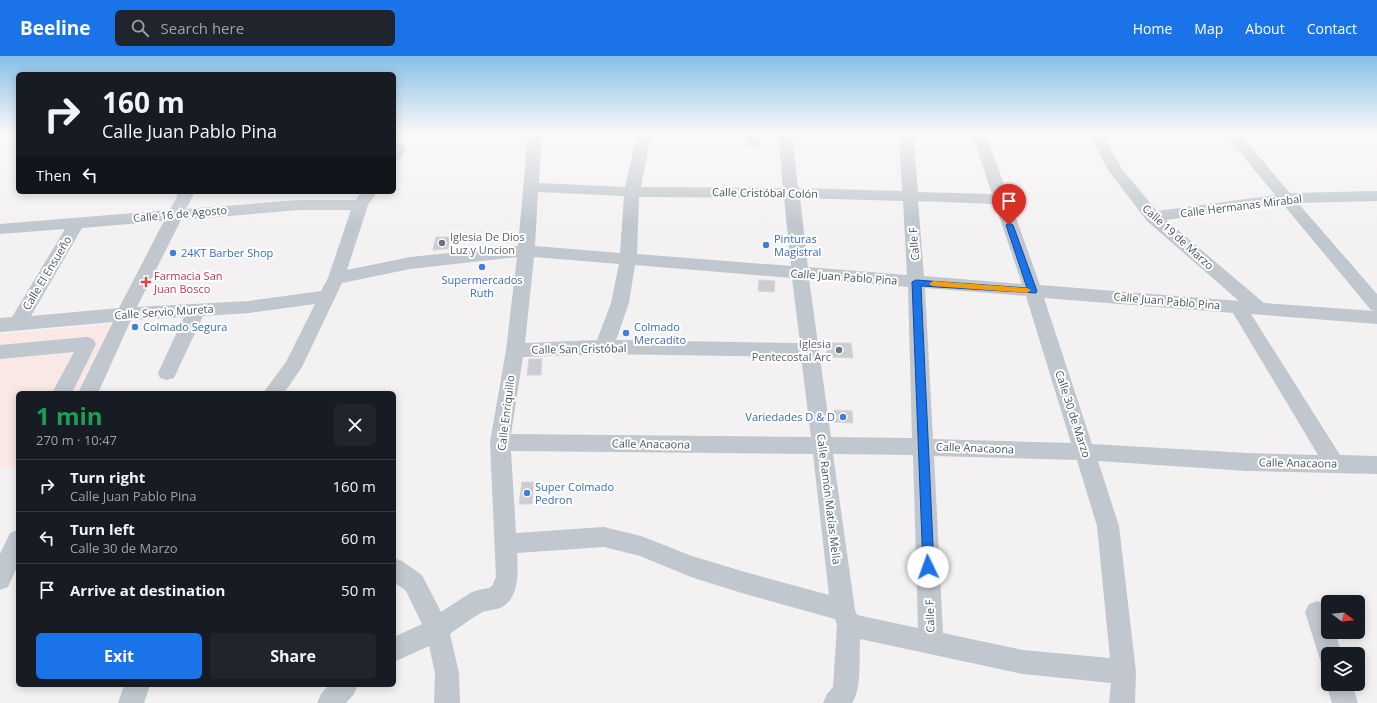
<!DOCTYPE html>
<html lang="en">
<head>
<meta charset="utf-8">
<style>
	body { margin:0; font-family:"Open Sans",sans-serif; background:#20242c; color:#f1f3f6; height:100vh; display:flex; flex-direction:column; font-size:15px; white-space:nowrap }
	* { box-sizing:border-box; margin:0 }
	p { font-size:13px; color:#9ea1a6 }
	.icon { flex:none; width:22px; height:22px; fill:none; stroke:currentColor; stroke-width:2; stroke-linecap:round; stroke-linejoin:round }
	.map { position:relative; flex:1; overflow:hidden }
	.details { position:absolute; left:16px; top:335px; width:380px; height:296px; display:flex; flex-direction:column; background:#171b24; border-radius:6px; box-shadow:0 2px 10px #0003 }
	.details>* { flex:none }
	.top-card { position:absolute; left:16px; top:16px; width:380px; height:122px; border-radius:6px; box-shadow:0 2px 10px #0003; background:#171b24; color:#f1f3f6; overflow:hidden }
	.needle { width:26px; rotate:106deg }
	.controls { position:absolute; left:1321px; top:539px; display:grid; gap:8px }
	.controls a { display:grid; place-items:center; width:44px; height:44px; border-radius:6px; background:#171b24; box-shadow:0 2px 10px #0003; font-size:20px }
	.pin { position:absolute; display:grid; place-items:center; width:34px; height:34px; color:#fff; margin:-41px -17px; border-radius:50% 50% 50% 0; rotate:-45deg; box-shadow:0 0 4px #0007 }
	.pin .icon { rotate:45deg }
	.me { position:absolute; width:44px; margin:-22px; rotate:357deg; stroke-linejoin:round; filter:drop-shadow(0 0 3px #0008) }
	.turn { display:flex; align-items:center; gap:14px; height:84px; padding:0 20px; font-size:18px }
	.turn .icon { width:52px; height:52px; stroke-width:2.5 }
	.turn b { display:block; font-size:28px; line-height:34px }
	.then { display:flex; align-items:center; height:38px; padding:0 20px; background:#0003; gap:8px; font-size:15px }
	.round { display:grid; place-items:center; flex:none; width:42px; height:42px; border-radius:6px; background:#20242c }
	.head { display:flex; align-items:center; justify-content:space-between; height:68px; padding:0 20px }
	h1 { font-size:24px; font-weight:700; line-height:30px; color:#1e9e55 }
	.cta { display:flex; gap:8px; margin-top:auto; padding:8px 20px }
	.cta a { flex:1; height:46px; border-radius:6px; background:#1a73e8; color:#fff; font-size:16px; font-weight:700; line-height:46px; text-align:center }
	.cta a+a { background:#20242c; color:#f1f3f6 }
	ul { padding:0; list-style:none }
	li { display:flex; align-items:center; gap:12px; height:52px; padding:0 20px; border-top:1px solid #363941 }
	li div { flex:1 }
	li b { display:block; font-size:15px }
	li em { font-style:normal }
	header { display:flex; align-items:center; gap:24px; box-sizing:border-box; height:56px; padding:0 20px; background:#1a73e8; color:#fff }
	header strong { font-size:19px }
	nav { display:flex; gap:22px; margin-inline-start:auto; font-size:14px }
	.search { width:280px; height:36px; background:#20242c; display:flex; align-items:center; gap:10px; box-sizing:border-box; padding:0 14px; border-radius:6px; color:#9ea1a6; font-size:15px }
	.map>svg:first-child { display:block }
	.medical { fill:#f9e8e5 }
	.building { fill:#cbcdd3; stroke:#d6d7dc }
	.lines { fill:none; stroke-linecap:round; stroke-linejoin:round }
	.minor { fill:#c0c7ce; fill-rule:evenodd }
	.route { fill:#1a73e8; stroke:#114b97 }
	.slow { fill:#f59e0b }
	.worship-dot { fill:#6b7280; stroke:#fff; stroke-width:1.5 }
	.shop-dot { fill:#3f7fe0; stroke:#fff; stroke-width:1.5 }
	.health-dot { fill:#e0444e; stroke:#fff; stroke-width:1.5 }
	.labels { text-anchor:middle; stroke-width:4; stroke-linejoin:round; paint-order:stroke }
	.street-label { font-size:11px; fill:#4a535d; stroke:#fff }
	.worship-label { font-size:11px; fill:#5b616d; stroke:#fff; text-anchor:start }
	.shop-label { font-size:11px; fill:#366cbe; stroke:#fff; text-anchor:start }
	.health-label { font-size:11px; fill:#be3a42; stroke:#fff; text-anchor:start }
</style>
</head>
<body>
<header>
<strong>Beeline</strong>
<div class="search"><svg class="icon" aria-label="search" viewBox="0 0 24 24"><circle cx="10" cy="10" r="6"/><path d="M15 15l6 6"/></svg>Search here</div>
<nav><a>Home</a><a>Map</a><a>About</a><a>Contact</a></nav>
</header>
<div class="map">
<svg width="1377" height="647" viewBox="0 0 1377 647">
	<rect width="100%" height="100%" fill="#f3f1f1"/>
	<path class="medical" d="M113 268 79 337H18V411L0 413V278Z"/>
	<path class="building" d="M747 78H759V91L747 90Z
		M436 181H450L448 193 433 194Z
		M759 224 775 225 774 236 758 235Z
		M826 287H851L853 302 827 301Z
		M529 303H542L541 319H527Z
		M834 354 852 355 853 367 834 366Z
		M522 426H534L532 448H519Z"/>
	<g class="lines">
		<path class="minor" d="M528 78H542L539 127 625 131 637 78H651L641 131 783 132 778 78H792L798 132 902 135 899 78H913L918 136 992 138 972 78H986L1040 229 1239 245 1147 165 1108 114 1089 78H1103L1122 113 1157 155 1275 139 1225 78H1240L1290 137 1377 135V145L1298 147 1377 238V268L1251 258 1340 399 1377 400V418L1247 415 1098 405 1119 470 1136 616 1135 647H1109L1111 627 1023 618 860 583C859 600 862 633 852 647H823L827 638 833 631 837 569 835 563 745 538 691 521 640 500 604 491 517 497C518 515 520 541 502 551 495 555 487 553 481 557 470 563 460 571 450 578L459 617 460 647H434L435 617 429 590 394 606V581L422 568 406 535 394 526V502L402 505 422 519 441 556 470 537 478 534 489 532 492 530 496 521 490 386 506 294 517 201 410 213 342 227 302 311 284 337H263L286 306 315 248 249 257 203 260 174 322 167 324 160 322 158 317 184 261 131 264 98 337H78L113 266 0 276V262L12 261 65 173 0 178V168L170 154 179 136H195L186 153 299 144H356L361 136H377L368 149 347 214 410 201 518 190ZM538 136 624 140 620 197 535 190ZM639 141 784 142 791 210 637 198ZM800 142 903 145 907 219 808 211ZM918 145 995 148 1022 228 924 220ZM1282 147 1371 254 1374 255 1264 247 1166 164ZM299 154H351L328 222 321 235 249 245 137 251 181 164ZM164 165 119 252 31 260 82 172ZM534 201 619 208 611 247 597 284 525 287ZM635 209 792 222 800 287 616 284 629 247ZM809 223 908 231 912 382 831 381ZM925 232 1026 240 1071 387 933 383ZM1044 242 1233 257 1318 399 1247 397 1092 388ZM604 298 801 301 811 381 511 378 523 301ZM511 395 813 398 829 539 745 516 692 500 641 480 604 471 516 477ZM833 398 913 399 918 572 857 559 855 554ZM934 400 1077 404 1097 470 1110 602 1023 594 943 577Z
			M400 88 405 89 407 92 399 104 394 105V90Z
			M87 281 93 283 96 288 72 337H52L74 296 0 303V289Z
			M18 474V509L8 531 0 534V498L10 477Z
			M1317 545 1325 548 1328 554V576H1335L1342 598H1328V609L1321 607 1305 556 1309 548Z
			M1328 624V628H1352L1358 647H1332L1326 628Z
			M124 629H150L144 647H118Z
			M329 629H358L354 638 346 647H317L321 638Z"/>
	</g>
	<linearGradient id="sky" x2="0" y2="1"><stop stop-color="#87bfe7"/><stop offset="0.46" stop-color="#faf9f9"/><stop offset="1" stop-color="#faf9f9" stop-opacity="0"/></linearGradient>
	<rect width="1377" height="169" fill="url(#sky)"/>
	<path class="route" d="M1009 167 1013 169 1037 235 1036 237 921 230 934 511 932 515 928 516 924 515 923 511 912 226 916 224 1027 232 1006 169Z"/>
	<path class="slow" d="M933 225 1027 232 1031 234 1027 237 933 230 929 228Z"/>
	<g class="worship-dot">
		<circle cx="442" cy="187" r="4"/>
		<circle cx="839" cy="294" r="4"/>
	</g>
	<g class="shop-dot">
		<circle cx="766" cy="189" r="4"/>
		<circle cx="173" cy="197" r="4"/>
		<circle cx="482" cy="211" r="4"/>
		<circle cx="135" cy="271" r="4"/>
		<circle cx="626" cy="277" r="4"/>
		<circle cx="843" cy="361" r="4"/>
		<circle cx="527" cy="437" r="4"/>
	</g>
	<path class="health-dot" d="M144 220h4v4h4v4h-4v4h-4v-4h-4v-4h4z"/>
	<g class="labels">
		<g class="street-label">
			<text transform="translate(765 137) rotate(1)" y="4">Calle Cristóbal Colón</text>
			<text transform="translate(1241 150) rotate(-7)" y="4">Calle Hermanas Mirabal</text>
			<text transform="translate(180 158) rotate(-5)" y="4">Calle 16 de Agosto</text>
			<text transform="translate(1178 181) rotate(42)" y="4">Calle 19 de Marzo</text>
			<text transform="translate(914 188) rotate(-94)" y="4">Calle F</text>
			<text transform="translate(47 217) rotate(-59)" y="4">Calle El Ensueño</text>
			<text transform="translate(844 221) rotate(4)" y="4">Calle Juan Pablo Pina</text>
			<text transform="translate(1167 245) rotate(5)" y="4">Calle Juan Pablo Pina</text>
			<text transform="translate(164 256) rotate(-4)" y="4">Calle Servio Mureta</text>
			<text transform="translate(579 293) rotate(-1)" y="4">Calle San Cristóbal</text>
			<text transform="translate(506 357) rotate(-83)" y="4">Calle Enriquillo</text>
			<text transform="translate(1073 358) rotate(72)" y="4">Calle 30 de Marzo</text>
			<text transform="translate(651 388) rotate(1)" y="4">Calle Anacaona</text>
			<text transform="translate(975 392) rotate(2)" y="4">Calle Anacaona</text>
			<text transform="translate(1298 407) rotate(1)" y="4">Calle Anacaona</text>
			<text transform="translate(829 443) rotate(83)" y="4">Calle Ramón Matías Mella</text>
			<text transform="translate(930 560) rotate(-92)" y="4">Calle F</text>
		</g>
		<g class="worship-label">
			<text x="450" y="185">Iglesia De Dios<tspan x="450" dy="13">Luz y Uncion</tspan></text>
			<text x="831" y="292" text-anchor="end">Iglesia<tspan x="831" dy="13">Pentecostal Arc</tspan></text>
		</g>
		<g class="shop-label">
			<text x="774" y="187">Pinturas<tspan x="774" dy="13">Magistral</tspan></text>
			<text x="181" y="201">24KT Barber Shop</text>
			<text x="482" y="228" text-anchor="middle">Supermercados<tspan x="482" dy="13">Ruth</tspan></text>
			<text x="143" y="275">Colmado Segura</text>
			<text x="634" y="275">Colmado<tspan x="634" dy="13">Mercadito</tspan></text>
			<text x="835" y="365" text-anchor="end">Variedades D &amp; D</text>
			<text x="535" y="435">Super Colmado<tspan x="535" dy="13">Pedron</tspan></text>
		</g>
		<g class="health-label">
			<text x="154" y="224">Farmacia San<tspan x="154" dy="13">Juan Bosco</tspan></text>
		</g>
	</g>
</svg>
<div class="controls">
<a><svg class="needle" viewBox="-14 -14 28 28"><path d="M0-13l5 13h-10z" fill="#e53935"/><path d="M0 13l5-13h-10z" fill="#9ea1a6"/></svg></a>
<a><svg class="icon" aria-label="layers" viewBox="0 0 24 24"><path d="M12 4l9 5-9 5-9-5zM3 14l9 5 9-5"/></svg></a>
</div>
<div class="pin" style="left:1009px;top:169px;background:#d93025"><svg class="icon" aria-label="arrive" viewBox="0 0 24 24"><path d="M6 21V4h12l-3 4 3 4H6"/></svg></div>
<svg class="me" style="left:928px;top:511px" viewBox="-20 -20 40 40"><circle r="19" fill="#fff"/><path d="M0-13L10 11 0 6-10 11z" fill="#1a73e8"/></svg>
<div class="top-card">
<div class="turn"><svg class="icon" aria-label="right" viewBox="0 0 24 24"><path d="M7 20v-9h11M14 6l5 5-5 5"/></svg><div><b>160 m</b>Calle Juan Pablo Pina</div></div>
<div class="then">Then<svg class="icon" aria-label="left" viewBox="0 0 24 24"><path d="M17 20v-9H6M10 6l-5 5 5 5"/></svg></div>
</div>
<section class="details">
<div class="head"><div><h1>1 min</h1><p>270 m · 10:47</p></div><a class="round"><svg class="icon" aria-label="close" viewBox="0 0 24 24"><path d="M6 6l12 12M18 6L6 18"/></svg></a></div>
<ul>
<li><svg class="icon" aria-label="right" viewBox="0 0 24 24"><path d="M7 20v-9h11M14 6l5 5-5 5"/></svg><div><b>Turn right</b><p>Calle Juan Pablo Pina</p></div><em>160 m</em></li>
<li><svg class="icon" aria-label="left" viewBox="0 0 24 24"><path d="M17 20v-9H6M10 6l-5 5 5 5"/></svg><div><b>Turn left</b><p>Calle 30 de Marzo</p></div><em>60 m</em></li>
<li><svg class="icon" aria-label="arrive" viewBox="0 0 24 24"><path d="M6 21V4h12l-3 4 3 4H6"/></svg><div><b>Arrive at destination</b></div><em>50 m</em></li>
</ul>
<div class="cta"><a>Exit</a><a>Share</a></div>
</section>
</div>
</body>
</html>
